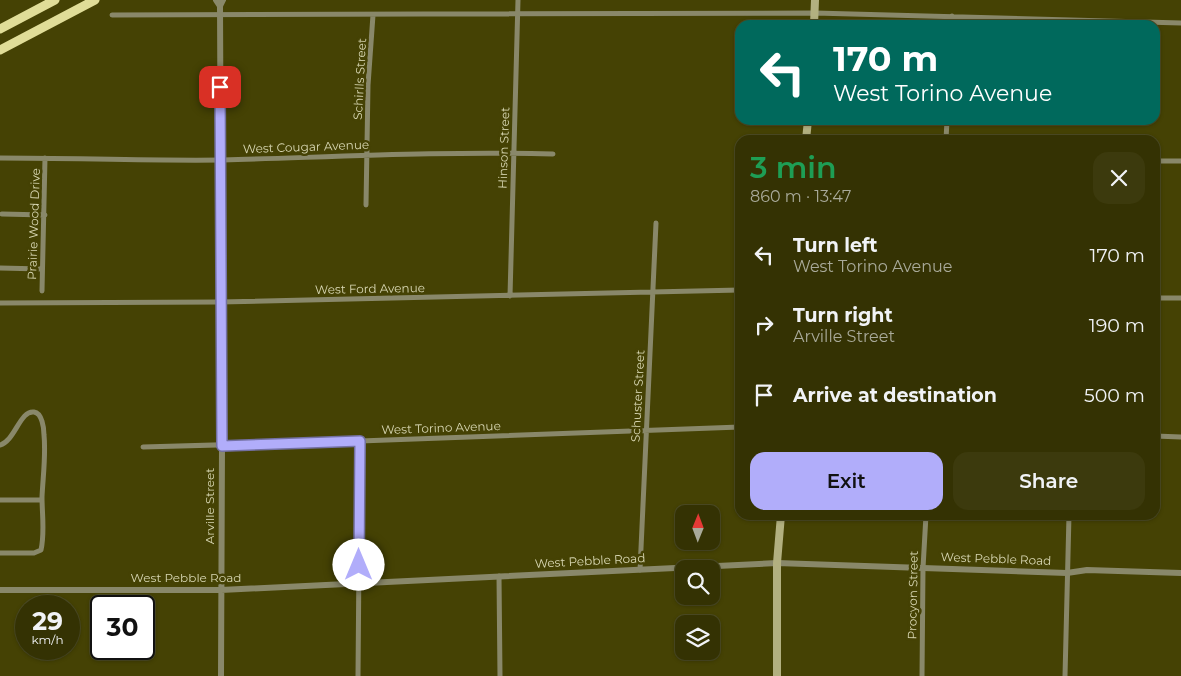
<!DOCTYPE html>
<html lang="en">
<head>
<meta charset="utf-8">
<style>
	body { margin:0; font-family:Montserrat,sans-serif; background:#3c3a0d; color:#f1f3f6; height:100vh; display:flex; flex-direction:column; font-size:19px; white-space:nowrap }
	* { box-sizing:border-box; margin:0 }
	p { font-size:16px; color:#a9aa9a }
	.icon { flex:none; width:28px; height:28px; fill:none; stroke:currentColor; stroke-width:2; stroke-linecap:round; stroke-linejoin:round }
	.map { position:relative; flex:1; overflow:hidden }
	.side { position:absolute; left:735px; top:135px; width:425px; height:385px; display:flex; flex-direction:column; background:#343203; border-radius:15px; box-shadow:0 1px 4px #0004,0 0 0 1px #4e4d25 }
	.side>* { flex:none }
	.guide { position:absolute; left:735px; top:20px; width:425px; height:105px; border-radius:15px; box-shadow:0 1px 4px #0004,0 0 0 1px #4e4d25; background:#00695c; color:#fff; overflow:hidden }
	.needle { width:32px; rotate:1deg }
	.tools { position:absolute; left:675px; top:505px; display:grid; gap:10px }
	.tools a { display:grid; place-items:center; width:45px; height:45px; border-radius:10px; background:#343203; box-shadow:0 1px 4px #0004,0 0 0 1px #4e4d25; font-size:25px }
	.speed { position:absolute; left:15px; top:595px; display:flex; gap:10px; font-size:25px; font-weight:700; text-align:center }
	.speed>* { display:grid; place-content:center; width:65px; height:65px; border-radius:50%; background:#343203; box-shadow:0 1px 4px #0004,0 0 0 1px #4e4d25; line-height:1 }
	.speed small { font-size:12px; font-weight:400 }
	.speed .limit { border:2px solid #111; border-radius:8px; background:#fff; color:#111 }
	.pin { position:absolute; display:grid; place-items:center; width:42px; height:42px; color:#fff; margin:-21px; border-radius:10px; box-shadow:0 2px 8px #0006 }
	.me { position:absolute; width:55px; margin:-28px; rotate:0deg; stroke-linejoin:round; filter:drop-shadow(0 0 4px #0008) }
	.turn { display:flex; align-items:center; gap:18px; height:105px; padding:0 15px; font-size:22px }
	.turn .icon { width:65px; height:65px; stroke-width:2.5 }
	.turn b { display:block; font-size:35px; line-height:42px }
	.round { display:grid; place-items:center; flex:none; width:52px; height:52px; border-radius:15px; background:#3c3a0d }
	.head { display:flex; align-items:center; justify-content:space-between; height:85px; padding:0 15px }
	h1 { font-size:30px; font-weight:600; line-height:38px; color:#1e9e55 }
	.cta { display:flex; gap:10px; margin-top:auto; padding:10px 15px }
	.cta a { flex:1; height:58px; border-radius:15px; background:#b1adfa; color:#111; font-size:20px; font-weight:600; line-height:58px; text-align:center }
	.cta a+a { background:#3c3a0d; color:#f1f3f6 }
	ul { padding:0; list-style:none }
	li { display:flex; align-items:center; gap:15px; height:70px; padding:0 15px }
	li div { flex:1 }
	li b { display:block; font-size:19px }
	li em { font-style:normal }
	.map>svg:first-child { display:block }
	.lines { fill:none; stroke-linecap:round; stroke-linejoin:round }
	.minor { stroke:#89886a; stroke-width:5 }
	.tertiary { stroke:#89886a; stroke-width:6 }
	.secondary { stroke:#b2b080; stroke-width:8 }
	.trunk { stroke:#e0dd98; stroke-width:9 }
	.route-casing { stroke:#7370a2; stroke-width:12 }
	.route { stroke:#b1adfa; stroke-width:9 }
	.labels { text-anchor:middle; stroke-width:5; stroke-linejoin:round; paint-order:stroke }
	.street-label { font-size:12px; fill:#d8d7b3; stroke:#454204 }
</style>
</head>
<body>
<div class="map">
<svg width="1181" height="676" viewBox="0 0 1181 676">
	<rect width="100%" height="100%" fill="#454204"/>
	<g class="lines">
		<path class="minor" d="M112 15 815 13 1181 23
			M952 25V16
			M946 140 947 120
			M0 158C74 158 149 161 223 160 333 157 443 151 553 154
			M1155 161H1181
			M366 205 368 85 373 15
			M2 214 45 215
			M0 268 42 269
			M42 291 45 158
			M510 296 518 0
			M1155 298H1181
			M0 303 220 302 740 290
			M1155 436 1181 437
			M0 445C15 441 20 410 34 412 42 413 44 428 44 435 46 455 43 476 42 497 42 515 45 532 41 550L34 553H0
			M143 447 360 441 740 427
			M0 500H42
			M640 570 656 223
			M499 576 500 676
			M358 676 360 441
			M922 676 923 568 926 515
			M1065 676 1069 515"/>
		<path class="tertiary" d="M216 0 220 6
			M0 590H221L777 563 1067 573 1087 570 1181 573
			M221 676 222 446 220 6 223 0"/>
		<path class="secondary" d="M814 25 815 0
			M806 140 808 120
			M777 676V563L781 515"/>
		<path class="trunk" d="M0 29 55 0
			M0 50 95 0"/>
	</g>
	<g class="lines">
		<g class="route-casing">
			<path id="route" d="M220 87 222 446 360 441 359 565"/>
		</g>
		<use href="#route" class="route"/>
	</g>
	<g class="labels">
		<g class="street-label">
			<text transform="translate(360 79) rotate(-87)" y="4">Schirlls Street</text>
			<text transform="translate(306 147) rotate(-2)" y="4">West Cougar Avenue</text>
			<text transform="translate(504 148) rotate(-88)" y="4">Hinson Street</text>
			<text transform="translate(34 224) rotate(-88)" y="4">Prairie Wood Drive</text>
			<text transform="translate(370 289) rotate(-1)" y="4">West Ford Avenue</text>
			<text transform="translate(638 396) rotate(-87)" y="4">Schuster Street</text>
			<text transform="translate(441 428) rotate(-2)" y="4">West Torino Avenue</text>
			<text transform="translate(210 506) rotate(-90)" y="4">Arville Street</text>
			<text transform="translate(996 559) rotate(2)" y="4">West Pebble Road</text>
			<text transform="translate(590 561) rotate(-3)" y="4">West Pebble Road</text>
			<text x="186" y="582">West Pebble Road</text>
			<text transform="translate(913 595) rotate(-89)" y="4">Procyon Street</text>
		</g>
	</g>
</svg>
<div class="tools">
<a><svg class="needle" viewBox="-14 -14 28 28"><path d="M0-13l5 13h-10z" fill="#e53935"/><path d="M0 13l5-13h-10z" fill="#a9aa9a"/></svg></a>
<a><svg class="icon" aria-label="search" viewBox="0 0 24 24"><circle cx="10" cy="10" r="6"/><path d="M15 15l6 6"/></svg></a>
<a><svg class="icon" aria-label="layers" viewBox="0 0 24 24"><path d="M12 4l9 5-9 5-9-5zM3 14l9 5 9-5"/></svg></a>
</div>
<div class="speed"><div>29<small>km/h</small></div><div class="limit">30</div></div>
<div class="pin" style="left:220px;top:87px;background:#d93025"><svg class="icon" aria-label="arrive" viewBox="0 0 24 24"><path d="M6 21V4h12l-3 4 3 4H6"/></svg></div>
<svg class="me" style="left:359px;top:565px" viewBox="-20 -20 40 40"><circle r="19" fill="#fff"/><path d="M0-13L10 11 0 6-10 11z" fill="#b1adfa"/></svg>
<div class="guide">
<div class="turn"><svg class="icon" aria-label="left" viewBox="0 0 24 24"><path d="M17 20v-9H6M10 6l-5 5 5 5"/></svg><div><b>170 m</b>West Torino Avenue</div></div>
</div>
<section class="side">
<div class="head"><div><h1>3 min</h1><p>860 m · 13:47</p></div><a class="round"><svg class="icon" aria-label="close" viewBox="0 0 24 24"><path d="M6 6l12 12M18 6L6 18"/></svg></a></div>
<ul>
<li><svg class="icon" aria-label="left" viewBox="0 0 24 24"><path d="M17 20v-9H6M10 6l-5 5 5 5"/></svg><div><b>Turn left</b><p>West Torino Avenue</p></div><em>170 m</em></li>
<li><svg class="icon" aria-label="right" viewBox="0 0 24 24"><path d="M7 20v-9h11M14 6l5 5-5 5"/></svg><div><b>Turn right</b><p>Arville Street</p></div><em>190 m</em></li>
<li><svg class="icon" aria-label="arrive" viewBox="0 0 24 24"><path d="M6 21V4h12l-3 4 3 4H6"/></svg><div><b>Arrive at destination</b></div><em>500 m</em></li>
</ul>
<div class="cta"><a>Exit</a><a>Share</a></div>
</section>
</div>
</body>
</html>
